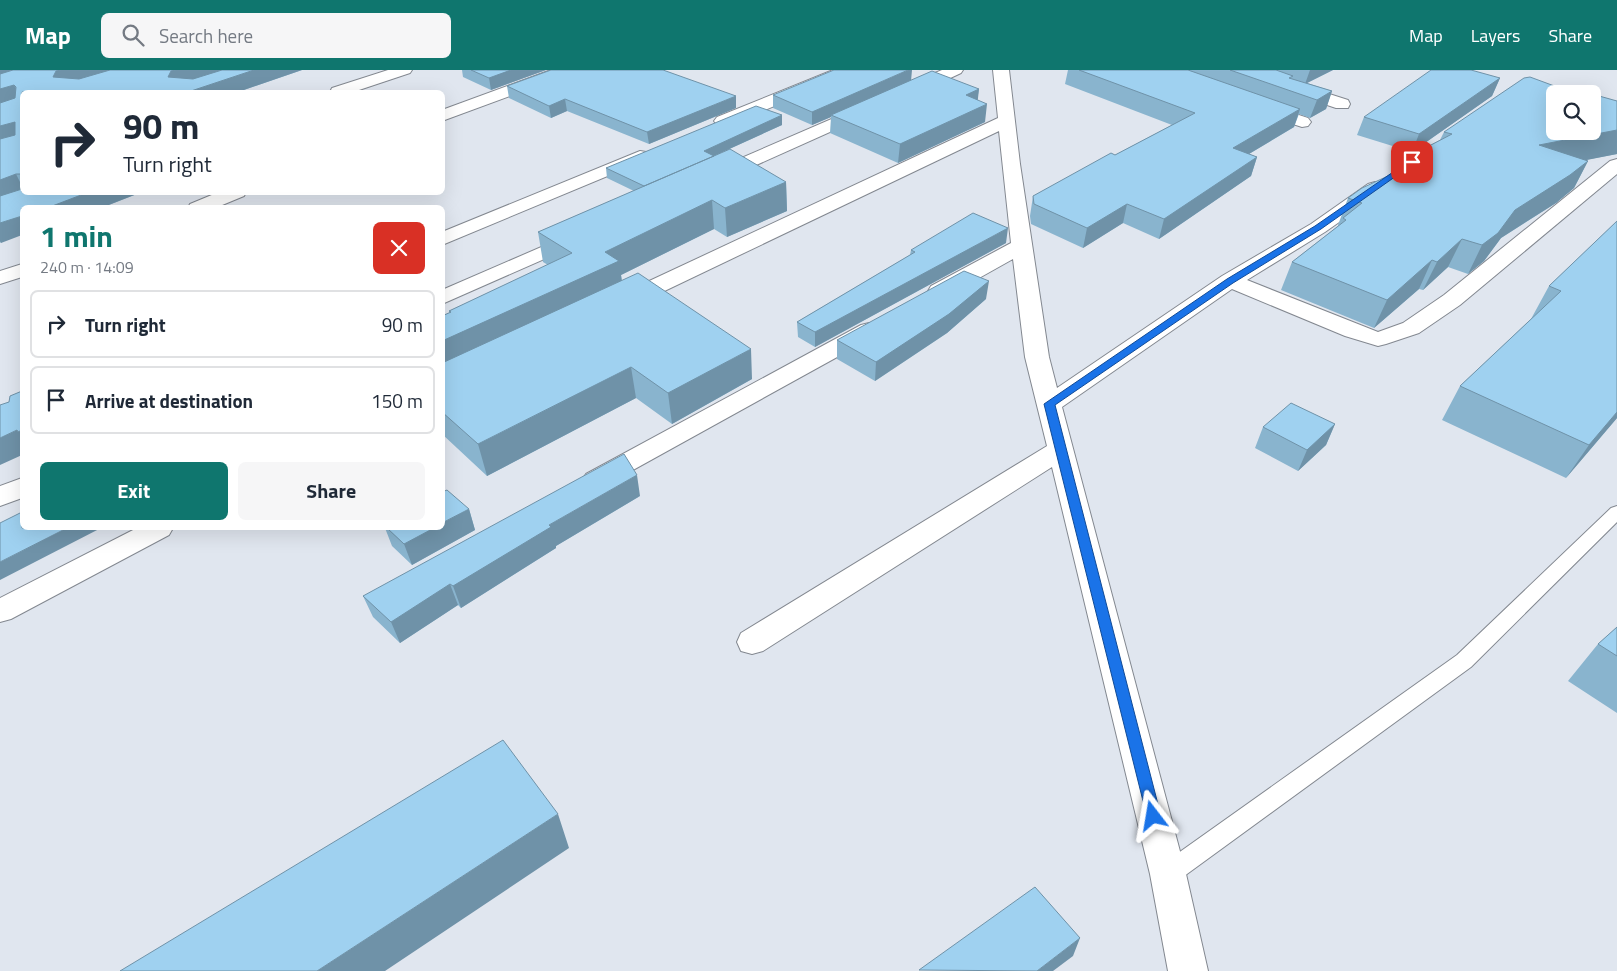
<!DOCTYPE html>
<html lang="en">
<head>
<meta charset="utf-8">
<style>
	body { margin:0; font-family:"Titillium Web",sans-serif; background:#f6f6f7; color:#1f2937; height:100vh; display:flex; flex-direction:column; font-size:19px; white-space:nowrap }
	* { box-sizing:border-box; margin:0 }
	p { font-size:16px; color:#747a83 }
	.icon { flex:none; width:28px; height:28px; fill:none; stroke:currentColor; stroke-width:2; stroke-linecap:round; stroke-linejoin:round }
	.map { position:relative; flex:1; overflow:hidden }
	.panel { position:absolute; left:20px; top:135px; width:425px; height:325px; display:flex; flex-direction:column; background:#fff; border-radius:8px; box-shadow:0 5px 20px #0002 }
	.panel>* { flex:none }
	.top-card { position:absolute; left:20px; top:20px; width:425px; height:105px; border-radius:8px; box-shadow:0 5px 20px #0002; background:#fff; color:#1f2937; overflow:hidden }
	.controls { position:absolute; left:1546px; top:15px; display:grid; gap:10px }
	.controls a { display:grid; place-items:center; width:55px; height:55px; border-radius:8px; background:#fff; box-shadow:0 5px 20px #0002; font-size:25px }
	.pin { position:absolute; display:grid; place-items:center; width:42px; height:42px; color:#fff; margin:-21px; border-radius:10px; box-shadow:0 2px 8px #0006 }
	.me { position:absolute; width:55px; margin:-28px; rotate:346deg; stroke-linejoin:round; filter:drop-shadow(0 0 4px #0008) }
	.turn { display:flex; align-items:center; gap:18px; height:105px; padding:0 20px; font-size:22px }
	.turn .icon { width:65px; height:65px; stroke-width:2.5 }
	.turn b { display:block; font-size:35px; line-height:42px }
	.round { display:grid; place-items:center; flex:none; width:52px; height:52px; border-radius:8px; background:#f6f6f7 }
	.summary { display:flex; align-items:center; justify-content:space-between; height:85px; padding:0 20px }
	h1 { font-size:30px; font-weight:700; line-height:38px; color:#0f766e }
	.action { display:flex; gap:10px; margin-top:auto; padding:10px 20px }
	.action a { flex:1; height:58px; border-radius:8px; background:#0f766e; color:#fff; font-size:20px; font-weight:700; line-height:58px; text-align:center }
	.action a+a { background:#f6f6f7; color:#1f2937 }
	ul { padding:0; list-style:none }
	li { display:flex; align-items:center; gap:15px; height:68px; margin:0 10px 8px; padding:0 10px; border:2px solid #e0e1e3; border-radius:8px }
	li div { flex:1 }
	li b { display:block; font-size:19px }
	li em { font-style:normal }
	header { display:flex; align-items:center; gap:30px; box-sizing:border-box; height:70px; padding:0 25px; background:#0f766e; color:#fff }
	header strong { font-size:24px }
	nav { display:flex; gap:28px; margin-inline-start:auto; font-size:18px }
	.search { width:350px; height:45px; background:#f6f6f7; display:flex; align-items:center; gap:12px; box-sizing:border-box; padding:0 18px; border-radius:8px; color:#747a83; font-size:19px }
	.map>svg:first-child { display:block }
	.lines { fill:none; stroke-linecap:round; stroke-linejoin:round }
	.lane-casing { stroke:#838890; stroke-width:2 }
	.street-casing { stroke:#838890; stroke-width:2 }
	.lane { fill:#fff; fill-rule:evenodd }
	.street { fill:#fff; fill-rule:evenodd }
	.wall { fill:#89b4ce }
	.shaded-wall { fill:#6f92a8 }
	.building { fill:#9fd1f0; stroke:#6f92a8 }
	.route { fill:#1a73e8; stroke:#114b97 }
</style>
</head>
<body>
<header>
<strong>Map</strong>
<div class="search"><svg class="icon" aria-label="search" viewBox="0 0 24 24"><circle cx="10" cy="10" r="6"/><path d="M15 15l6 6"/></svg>Search here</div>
<nav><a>Map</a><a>Layers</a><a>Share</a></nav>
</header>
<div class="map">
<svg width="1617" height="901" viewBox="0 0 1617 901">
	<rect width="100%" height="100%" fill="#e0e6ef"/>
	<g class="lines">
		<g class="lane-casing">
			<path id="lane" d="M1617 436V452L1471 597 1176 812 1168 815 1160 812 1156 804 1160 796 1457 585 1611 438Z"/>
		</g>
		<g class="street-casing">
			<path id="street" d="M388 0H412L410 3 353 22H330L332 18Z
				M551 0H574L572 3 442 51V40Z
				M833 0H855L853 3 729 55 723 56 717 55 714 51 717 47Z
				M942 0H963L961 3 914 25H902L900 21 902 17Z
				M993 0H1009L1020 94 1049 287 1057 318 1222 206 1311 154 1368 114 1375 112 1382 114 1385 118 1382 122 1325 162 1247 210 1378 262 1403 253 1444 225 1610 91 1617 89V104L1460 235 1419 263 1386 274 1378 276 1345 266 1232 219 1062 337 1186 804 1208 901H1168L1150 804 1052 397 763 581 752 584 741 581 737 572 741 563 1047 376 1025 287 1013 189 947 226 939 227 931 226 928 221 931 216 1011 173 999 61 631 237 623 239 615 237 612 232 615 227 998 48Z
				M1230 0H1254L1348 30 1350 34 1348 38H1336L1232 3Z
				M1262 33 1308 48 1311 52 1308 56 1302 57 1256 42 1254 38 1256 34Z
				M864 35 870 36 873 40 870 44 723 110 716 112 709 110 707 106 709 102Z
				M640 81 646 82 649 86 646 90 442 175V162Z
				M219 122H246L244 126 215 138H188L190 134Z
				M576 162 583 164 586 168 583 172 442 234V220Z
				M22 194V207L0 214V201Z
				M869 253 877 255 880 260 877 265 604 416 595 419 586 416 582 410 586 404 861 255Z
				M22 408V428L0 436V416Z
				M137 458H173L169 465 11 549 0 552V528Z"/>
		</g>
		<use href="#lane" class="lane"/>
		<use href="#street" class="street"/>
	</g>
	<path class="wall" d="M0 0H302L238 22H22V122H142L101 138H22L1 173 0 172Z
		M462 0H546L491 20 463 7Z
		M1068 0H1333L1307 13 1332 21 1326 39 1310 48 1299 44 1294 57 1249 84 1257 87 1251 106 1159 169 1123 153 1083 178 1031 154 1030 146 1033 126 1115 85 1172 55 1065 14Z
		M1500 8 1492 26 1412 82 1357 65 1364 47Z
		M912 10 979 19 977 30 985 52 898 93 830 63 831 47 812 55 773 38V25Z
		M507 16 736 38 649 74 567 41 551 48 509 28Z
		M1568 21 1617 31V84L1585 90 1588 91 1574 118 1556 133 1501 168 1484 191 1468 204 1448 197 1423 220 1419 219 1374 258 1281 220 1292 192 1338 156V155L1348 128 1402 100 1406 88 1440 70 1444 62Z
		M782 45V55L716 85 786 112 787 141 727 167 714 159 621 205 622 211 752 309 672 354 636 328 487 406 442 364V246L450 243 449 241 548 195 543 192 538 162 634 121 607 108 606 98Z
		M1617 151V348L1566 408 1442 350 1460 316 1531 249 1549 216Z
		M1006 173 815 277 798 267 797 252 910 185 911 180Z
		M986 229 947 263 875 311 837 289V270Z
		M1335 354 1326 375 1298 401 1255 378 1263 357Z
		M640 426 556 476V478L461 538 458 535 400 573 373 547 363 526Z
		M469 439 475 460 412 495 392 476 385 458H442Z
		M1617 557V643L1568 611 1598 574Z"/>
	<path class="shaded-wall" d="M0 0H25L0 7Z
		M61 0H120L63 16 53 7 56 1Z
		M176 0H231L177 16 168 7 171 1Z
		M254 0H302L238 22H188Z
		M511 0H546L491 20 489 8Z
		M908 0H912L911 11 831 45V47L812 55V42Z
		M1310 0H1333L1305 14Z
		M1500 8 1492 26 1412 82 1419 64Z
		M14 15 22 30 0 36V19Z
		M979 19 977 37 966 25Z
		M1332 21 1326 39 1310 48 1317 30Z
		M736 26V38L649 74 647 62Z
		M565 29 567 41 551 48 549 36Z
		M987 34 985 52 898 93 900 74Z
		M1300 39 1294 57 1227 97 1233 78Z
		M782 45V55L705 90 704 81Z
		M15 52 22 66 0 73V56Z
		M1617 60V84L1526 102 1539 75Z
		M1257 87 1251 106 1159 169 1164 149Z
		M1588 91 1574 118 1556 133 1501 168 1484 191 1468 204 1482 175 1515 140Z
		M16 104 22 116V121L0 129V110Z
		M786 112 787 141 727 167 725 138Z
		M89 122H142L101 138H47Z
		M712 130 714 159 621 205 623 221 442 306V271L605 182Z
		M1127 134 1123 153 1083 178 1087 158Z
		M22 146V165L1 173 0 171V153Z
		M1008 158 1006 173 815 277V262Z
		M1462 169 1448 197 1423 220 1437 192Z
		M1432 190 1419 219 1374 258 1387 230Z
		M989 211 986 229 947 263 875 311 876 292Z
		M751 279 752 309 672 354 668 323Z
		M631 297 636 328 487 406 478 374Z
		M1617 342V348L1566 408 1589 375Z
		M1335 354 1326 375 1298 401 1307 380Z
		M17 360 22 369V385L0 395V368Z
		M22 360V369L18 362Z
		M637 405 640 426 556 476V478L461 538 453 516 549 455Z
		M469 439 475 460 412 495 404 474 434 458H442V453Z
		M67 458H101L0 510V492Z
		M450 514 458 535 400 573 391 552Z
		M558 744 569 778 385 901H317Z
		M1080 868 1073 886 1053 901H1037Z"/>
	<path class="building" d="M13 0H61L56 1 53 7 79 9 110 0H176L171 1 168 7 193 9 222 0H254L188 22H22V104H16L0 110V69L15 65V52L0 56V33L15 28 16 17 14 15 0 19V4Z
		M471 0H511L489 8Z
		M551 0H663L736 26 647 62 565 29 549 36 507 16Z
		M834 0H908L812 42 773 25Z
		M1079 0H1188L1300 39 1233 78 1257 87 1164 149 1127 134 1087 158 1034 134 1033 126 1111 83 1115 85 1195 43Z
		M1230 0H1276L1293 6 1289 8 1332 21 1317 30Z
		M1431 0H1471L1500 8 1419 64 1364 47Z
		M932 1 979 19 966 25 987 34 900 74 831 45Z
		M1530 7 1568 21 1573 19 1590 24H1555V61H1592V24L1617 31V60L1539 75 1588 91 1570 105 1515 140 1498 163 1482 175 1462 169 1437 192 1432 190 1387 230 1292 192 1346 150 1343 148 1362 133 1348 128 1362 118 1418 92 1406 88 1452 64 1444 62 1524 8Z
		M756 36 782 45 704 81 714 86 644 116 606 98Z
		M730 79 786 112 725 138 712 130 605 182 619 191 442 271V246L451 242 449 241 572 183 538 162Z
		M22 119V122H89L47 138H22V146L0 153V126Z
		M973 143 1008 158 815 262 797 252 915 182 911 180Z
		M1617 151V342L1589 375 1460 316 1561 221 1549 216Z
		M964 201 989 211 949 244 876 292 837 270Z
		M638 203 751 279 668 323 631 297 478 374 442 342V293Z
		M22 321V360L18 362 17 360 0 368V335L9 332 10 326Z
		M1291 333 1335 354 1307 380 1263 357Z
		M624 384 637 405 549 455 551 457 453 516 450 514 391 552 363 526Z
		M447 420 469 439 442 453V422Z
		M22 442V458H67L0 492V453Z
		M387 458H434L404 474Z
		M1617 557V586L1598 574Z
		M503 670 558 744 317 901H120Z
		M1035 817 1080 868 1037 901 919 900Z"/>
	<path class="route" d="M1409 91 1416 92 1321 159 1233 213 1055 335 1161 746 1159 751 1153 753 1148 751 1044 334 1227 209 1315 156Z"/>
</svg>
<div class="controls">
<a><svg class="icon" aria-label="search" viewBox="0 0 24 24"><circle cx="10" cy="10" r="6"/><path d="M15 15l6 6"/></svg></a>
</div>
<div class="pin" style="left:1412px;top:92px;background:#d93025"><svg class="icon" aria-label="arrive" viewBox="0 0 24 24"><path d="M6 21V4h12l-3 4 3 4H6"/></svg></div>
<svg class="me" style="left:1153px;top:746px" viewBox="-20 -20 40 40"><path d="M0-17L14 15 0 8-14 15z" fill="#1a73e8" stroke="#fff" stroke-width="4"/></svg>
<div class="top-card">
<div class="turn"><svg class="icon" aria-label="right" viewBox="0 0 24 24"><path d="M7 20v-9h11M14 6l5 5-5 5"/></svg><div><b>90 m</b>Turn right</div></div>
</div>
<section class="panel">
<div class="summary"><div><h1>1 min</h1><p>240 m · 14:09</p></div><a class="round" style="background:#d93025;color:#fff"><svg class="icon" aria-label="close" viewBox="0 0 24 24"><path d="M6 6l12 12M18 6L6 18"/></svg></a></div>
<ul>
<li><svg class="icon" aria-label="right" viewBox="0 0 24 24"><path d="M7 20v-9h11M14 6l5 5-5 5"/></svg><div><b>Turn right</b></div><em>90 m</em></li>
<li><svg class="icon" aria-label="arrive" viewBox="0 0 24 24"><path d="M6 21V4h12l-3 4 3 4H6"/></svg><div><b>Arrive at destination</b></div><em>150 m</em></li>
</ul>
<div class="action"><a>Exit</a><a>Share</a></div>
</section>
</div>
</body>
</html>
